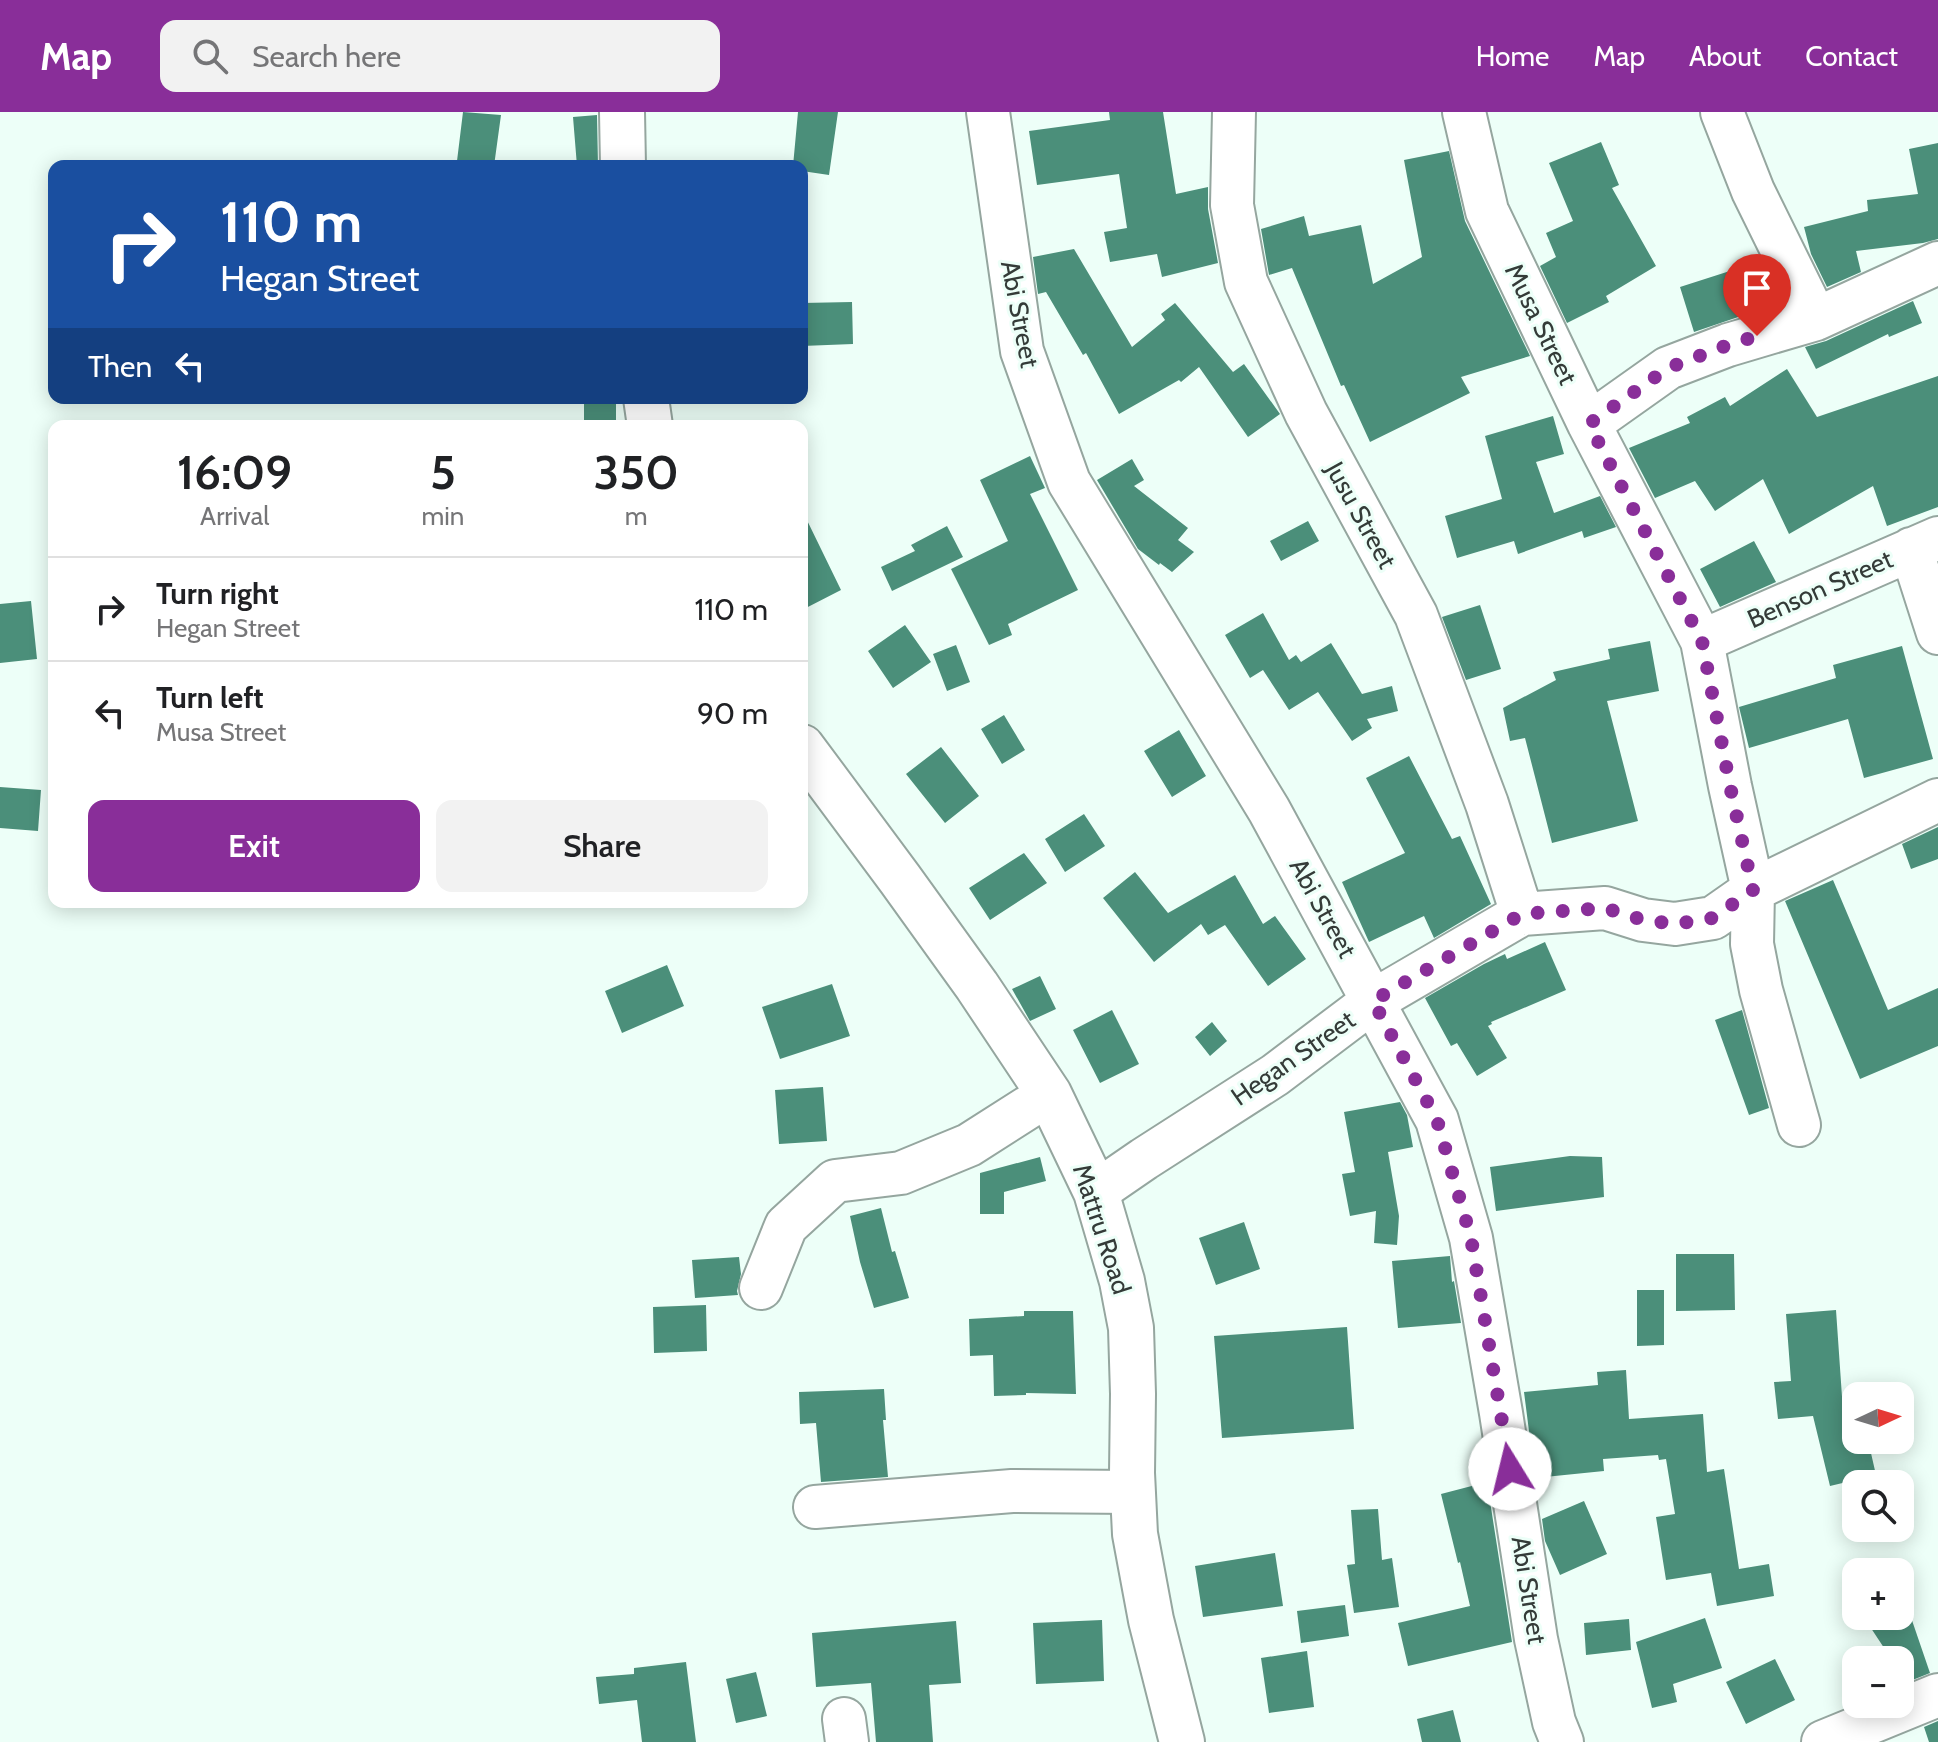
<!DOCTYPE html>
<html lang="en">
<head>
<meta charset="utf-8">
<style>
	body { margin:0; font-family:Cabin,sans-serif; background:#f2f2f2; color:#202124; height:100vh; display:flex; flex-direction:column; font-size:30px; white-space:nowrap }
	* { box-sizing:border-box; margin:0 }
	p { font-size:26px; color:#757577 }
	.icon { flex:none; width:44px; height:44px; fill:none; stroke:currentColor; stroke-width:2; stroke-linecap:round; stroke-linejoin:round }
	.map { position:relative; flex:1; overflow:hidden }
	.details { position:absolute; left:48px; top:308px; width:760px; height:488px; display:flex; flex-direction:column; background:#fff; border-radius:16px; box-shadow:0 4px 20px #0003 }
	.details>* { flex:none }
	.top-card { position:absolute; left:48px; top:48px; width:760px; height:244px; border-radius:16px; box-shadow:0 4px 20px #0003; background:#1a4fa0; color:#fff; overflow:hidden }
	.needle { width:52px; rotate:86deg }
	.tools { position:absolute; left:1842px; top:1270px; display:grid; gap:16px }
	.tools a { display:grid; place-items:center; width:72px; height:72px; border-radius:16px; background:#fff; box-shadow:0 4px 20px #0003; font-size:40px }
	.pin { position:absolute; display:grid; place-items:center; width:68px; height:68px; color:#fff; margin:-82px -34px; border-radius:50% 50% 50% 0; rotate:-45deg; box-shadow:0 0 8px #0007 }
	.pin .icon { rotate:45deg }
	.me { position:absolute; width:88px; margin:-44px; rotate:351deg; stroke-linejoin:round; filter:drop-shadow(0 0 6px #0008) }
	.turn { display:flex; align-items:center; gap:28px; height:168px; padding:0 40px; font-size:36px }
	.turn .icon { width:104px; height:104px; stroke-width:2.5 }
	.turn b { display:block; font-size:56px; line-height:68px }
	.then { display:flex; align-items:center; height:76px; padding:0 40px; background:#0003; gap:16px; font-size:30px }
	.eta { display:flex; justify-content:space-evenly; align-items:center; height:136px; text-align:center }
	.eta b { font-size:48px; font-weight:600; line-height:56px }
	.cta { display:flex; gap:16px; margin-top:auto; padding:16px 40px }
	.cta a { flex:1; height:92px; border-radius:16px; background:#892e99; color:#fff; font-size:32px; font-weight:600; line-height:92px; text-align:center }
	.cta a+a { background:#f2f2f2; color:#202124 }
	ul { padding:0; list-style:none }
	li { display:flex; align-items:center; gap:24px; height:104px; padding:0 40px; border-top:2px solid #e0e0e0 }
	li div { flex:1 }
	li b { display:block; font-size:30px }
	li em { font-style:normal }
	header { display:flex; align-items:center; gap:48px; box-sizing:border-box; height:112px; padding:0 40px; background:#892e99; color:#fff }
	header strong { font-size:38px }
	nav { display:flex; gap:44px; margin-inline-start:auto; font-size:28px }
	.search { width:560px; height:72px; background:#f2f2f2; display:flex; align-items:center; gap:20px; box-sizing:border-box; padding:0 28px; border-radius:16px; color:#757577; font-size:30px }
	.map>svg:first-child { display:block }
	.building { fill:#4b8f7a }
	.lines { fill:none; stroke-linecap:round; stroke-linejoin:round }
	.minor-casing { stroke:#95a69f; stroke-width:46 }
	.major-casing { stroke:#95a69f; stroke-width:48 }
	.minor { stroke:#fff; stroke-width:42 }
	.major { stroke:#fff; stroke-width:44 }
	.route { stroke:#892e99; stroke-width:14; stroke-dasharray:0 25.2 }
	.labels { text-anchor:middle; stroke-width:6; stroke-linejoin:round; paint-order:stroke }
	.street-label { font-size:26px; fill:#343b38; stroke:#edfff8 }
</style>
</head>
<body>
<header>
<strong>Map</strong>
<div class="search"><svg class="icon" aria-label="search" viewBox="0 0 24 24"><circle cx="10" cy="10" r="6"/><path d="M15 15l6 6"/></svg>Search here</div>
<nav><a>Home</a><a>Map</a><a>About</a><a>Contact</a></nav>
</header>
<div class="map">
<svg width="1938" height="1630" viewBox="0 0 1938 1630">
	<rect width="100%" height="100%" fill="#edfff8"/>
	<path class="building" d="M463 0 501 3 494 54 457 49Z
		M798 0H838L829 63 802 59V54H793Z
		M1109 0H1163L1176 82 1208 75V97L1218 151 1162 165 1157 142 1110 150 1104 120 1127 116 1119 62 1037 73 1029 19 1110 8Z
		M597 3 598 54H577L573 5Z
		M1601 30 1619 73 1612 76 1656 154 1606 184 1609 190 1567 211 1540 154 1556 145 1546 121 1573 109 1549 51Z
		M1938 31V127L1923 131 1856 139 1861 160 1827 175 1811 142 1804 115 1868 99 1867 88 1918 82 1909 37Z
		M1449 39 1465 109 1530 244 1461 265 1470 281 1370 330 1344 273 1341 274 1292 156 1269 163 1261 117 1304 104 1309 124 1361 113 1373 172 1422 145 1404 48Z
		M1074 137 1132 235 1165 208 1161 202 1175 191 1233 260 1244 252 1280 302 1248 325 1199 255 1181 270 1179 268 1119 302 1086 241 1083 243 1046 180 1038 182 1033 145Z
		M1733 158 1747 202 1694 220 1680 175Z
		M1913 189 1922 211 1889 225 1888 222 1816 257 1805 235 1826 229Z
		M852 190 853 232 802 234V191Z
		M1787 257 1817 305 1938 264V395L1887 414 1873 374 1789 422 1763 367 1715 399 1695 369 1655 386 1629 336 1690 311 1687 305 1725 285 1730 294Z
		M616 289V314H584V290Z
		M1553 304 1564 342 1536 350 1554 401 1600 384 1616 415 1584 426 1582 419 1518 442 1514 429 1457 446 1445 404 1502 387 1485 324Z
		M1030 344 1045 376 1030 382 1078 478 1008 512 1012 523 989 533 951 457 1008 429 980 368Z
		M1132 347 1144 368 1134 374 1188 416 1178 428 1194 440 1172 460 1160 451 1159 453 1138 437 1097 368Z
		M802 398 841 478 802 498Z
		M1308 409 1319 429 1281 449 1270 429Z
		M947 414 963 445 892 479 881 455 915 439 911 433Z
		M1754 429 1776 470 1720 495 1700 457Z
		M31 489 37 547 0 551V492Z
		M1480 493 1501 557 1466 568 1442 505Z
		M1263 501 1289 548 1296 543 1301 550 1331 531 1362 582 1392 574 1398 599 1367 607 1372 616 1352 629 1318 580 1289 598 1263 558 1250 566 1225 523Z
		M905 513 931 550 893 576 868 539Z
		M1650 529 1659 579 1607 589 1638 709 1552 731 1525 626 1510 629 1503 596 1556 568 1553 560 1610 547 1608 537Z
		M956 533 970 570 947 579 933 542Z
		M1902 534 1933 647 1864 666 1848 607 1749 636 1739 595 1836 566 1833 553Z
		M1004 603 1025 638 1002 652 981 617Z
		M1179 618 1206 664 1172 685 1144 639Z
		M941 635 979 684 945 711 906 662Z
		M1409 644 1452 727 1460 724 1491 792 1434 826 1424 804 1369 830 1342 770 1405 741 1366 666Z
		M0 675 41 678 38 719 0 716Z
		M1084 702 1105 734 1065 760 1045 727Z
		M1938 715V747L1911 757 1902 732Z
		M1024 741 1047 771 990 808 969 776Z
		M1135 760 1168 801 1235 763 1263 812 1275 804 1306 847 1268 874 1225 813 1208 823 1201 812 1154 850 1103 786Z
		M1833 768 1888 898 1938 876V934L1860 967 1785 789Z
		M1545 830 1566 878 1491 910 1492 912 1488 914 1507 946 1477 964 1457 931 1451 934 1425 886 1484 852 1505 842 1507 847Z
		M667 853 684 894 622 921 605 879Z
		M1040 864 1056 897 1030 909 1012 877Z
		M832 872 850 924 780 947 762 895Z
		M1112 898 1139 952 1100 971 1073 918Z
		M1742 898 1769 996 1749 1003 1715 908Z
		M1212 910 1227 929 1210 944 1195 925Z
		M823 975 827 1029 779 1032 775 978Z
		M1400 990 1407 1003 1413 1035 1388 1040 1399 1104 1397 1133 1374 1131 1376 1099 1350 1104 1342 1062 1355 1060 1344 1000Z
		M1570 1044 1602 1045 1604 1085 1496 1099 1490 1055Z
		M1040 1045 1046 1069 1004 1080V1102H980V1061Z
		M881 1096 892 1140 895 1139 909 1186 874 1196 860 1150 850 1104Z
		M1244 1110 1260 1157 1216 1173 1199 1126Z
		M1676 1142H1734L1735 1198 1676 1199Z
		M1450 1144 1452 1170 1454 1169 1461 1211 1398 1216 1392 1149Z
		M739 1145 741 1162 737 1179 738 1183 695 1186 692 1148Z
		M1637 1178H1664V1233L1637 1234Z
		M706 1193 707 1239 654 1241 653 1195Z
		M1836 1198 1845 1328H1868L1876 1363 1830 1374 1813 1304 1778 1307 1774 1270 1791 1269 1786 1202Z
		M1024 1199H1073L1076 1282 1026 1281V1283L994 1284 993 1243 970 1244 969 1207 1024 1204Z
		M1347 1215 1354 1317 1222 1326 1214 1224Z
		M1626 1258 1629 1307 1703 1302 1707 1360 1724 1357 1739 1457 1769 1452 1774 1484 1717 1494 1711 1461 1666 1468 1656 1405 1675 1402 1666 1347 1659 1348 1658 1343 1603 1347 1604 1359 1535 1366 1524 1280 1598 1273 1597 1260Z
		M884 1277 886 1308H883L888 1365 821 1370 816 1311 800 1312 799 1280Z
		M1487 1370 1512 1530 1408 1554 1398 1511 1470 1494 1460 1450 1458 1451 1441 1382Z
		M1584 1389 1607 1442 1560 1463 1545 1429 1542 1407Z
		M1378 1397 1382 1448 1392 1446 1399 1495 1354 1501 1347 1453 1355 1452 1351 1398Z
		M1275 1441 1283 1494 1203 1505 1195 1454Z
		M1904 1485 1930 1561 1900 1573V1548H1892L1863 1504H1900V1486Z
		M1345 1493 1349 1524 1301 1531 1297 1499Z
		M1705 1506 1722 1556 1673 1572 1677 1590 1652 1596 1636 1530Z
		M1629 1507 1631 1538 1586 1543 1584 1511Z
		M1102 1508 1104 1569 1036 1572 1033 1511Z
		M956 1509 961 1571 929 1573 933 1630H876L871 1571 816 1575 812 1521Z
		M1307 1539 1314 1595 1269 1601 1261 1546Z
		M1775 1547 1795 1588 1746 1612 1726 1570Z
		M686 1550 696 1630H642L637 1588 599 1592 596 1565 634 1562V1556Z
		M756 1560 767 1604 736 1611 726 1567Z
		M1453 1598 1461 1630H1422L1417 1607Z
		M1938 1609V1630H1929L1924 1615Z"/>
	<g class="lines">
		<g class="minor-casing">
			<path id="minor" d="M988 0 1022 239 1069 370 1269 698 1437 1008 1471 1126 1501 1301 1536 1527 1554 1610 1562 1630
				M1234 0 1232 93 1246 170 1306 301 1416 503 1487 692 1522 802
				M1464 0 1487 99 1589 312 1702 529 1730 674 1753 778 1752 832 1761 878 1799 1013
				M1722 0 1753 79 1816 207
				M1589 312 1668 256 1728 233 1816 207 1938 151
				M1911 437 1938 521
				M1702 529 1938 426
				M1096 1080 1144 1047 1275 963 1373 889 1522 802 1605 796 1643 808 1675 812 1713 806 1753 778 1938 688
				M761 1176 786 1114 835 1069 901 1061 969 1033 1049 982
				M815 1395 1012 1379 1133 1380
				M844 1607 847 1630
				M1823 1630 1938 1583"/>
		</g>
		<g class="major-casing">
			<path id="major" d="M622 0 623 54
				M646 286 650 314
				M802 635 900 767 977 874 1049 982 1096 1080 1122 1169 1131 1216 1133 1282 1132 1361 1135 1422 1151 1508 1182 1630"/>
		</g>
		<use href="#minor" class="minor"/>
		<use href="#major" class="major"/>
	</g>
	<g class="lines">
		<path class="route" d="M1510 1357 1471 1126 1437 1008 1373 889 1522 802 1605 796 1643 808 1675 812 1713 806 1753 778 1730 674 1702 529 1589 312 1668 256 1728 233 1757 224"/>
	</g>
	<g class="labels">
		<g class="street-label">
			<text transform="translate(1020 202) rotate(79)" y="9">Abi Street</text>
			<text transform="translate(1541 212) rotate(64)" y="9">Musa Street</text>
			<text transform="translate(1361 403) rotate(61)" y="9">Jusu Street</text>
			<text transform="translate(1820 477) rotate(-24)" y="9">Benson Street</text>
			<text transform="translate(1323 796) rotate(61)" y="9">Abi Street</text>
			<text transform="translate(1293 946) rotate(-35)" y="9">Hegan Street</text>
			<text transform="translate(1102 1117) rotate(72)" y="9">Mattru Road</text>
			<text transform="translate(1529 1478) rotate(81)" y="9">Abi Street</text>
		</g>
	</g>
</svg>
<div class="tools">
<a><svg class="needle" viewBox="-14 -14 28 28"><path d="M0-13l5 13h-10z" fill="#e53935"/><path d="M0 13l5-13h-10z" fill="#757577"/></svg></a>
<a><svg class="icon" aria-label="search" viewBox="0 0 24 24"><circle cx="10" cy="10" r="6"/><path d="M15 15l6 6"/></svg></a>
<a>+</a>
<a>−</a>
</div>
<div class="pin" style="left:1757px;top:224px;background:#d93025"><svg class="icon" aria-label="arrive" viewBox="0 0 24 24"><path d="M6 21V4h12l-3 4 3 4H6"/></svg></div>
<svg class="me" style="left:1510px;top:1357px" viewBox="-20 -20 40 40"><circle r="19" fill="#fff"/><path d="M0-13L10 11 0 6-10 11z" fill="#892e99"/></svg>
<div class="top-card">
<div class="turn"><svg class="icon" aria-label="right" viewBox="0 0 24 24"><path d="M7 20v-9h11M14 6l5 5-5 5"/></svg><div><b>110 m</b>Hegan Street</div></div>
<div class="then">Then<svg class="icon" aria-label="left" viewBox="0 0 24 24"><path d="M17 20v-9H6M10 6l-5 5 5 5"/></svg></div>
</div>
<section class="details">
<div class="eta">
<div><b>16:09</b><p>Arrival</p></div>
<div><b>5</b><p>min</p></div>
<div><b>350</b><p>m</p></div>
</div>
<ul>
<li><svg class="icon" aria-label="right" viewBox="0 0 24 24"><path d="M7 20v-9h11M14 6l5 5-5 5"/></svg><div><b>Turn right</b><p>Hegan Street</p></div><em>110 m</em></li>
<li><svg class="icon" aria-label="left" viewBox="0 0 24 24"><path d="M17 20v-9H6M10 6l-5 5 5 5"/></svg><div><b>Turn left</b><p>Musa Street</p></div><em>90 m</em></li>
</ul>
<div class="cta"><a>Exit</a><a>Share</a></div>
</section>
</div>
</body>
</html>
